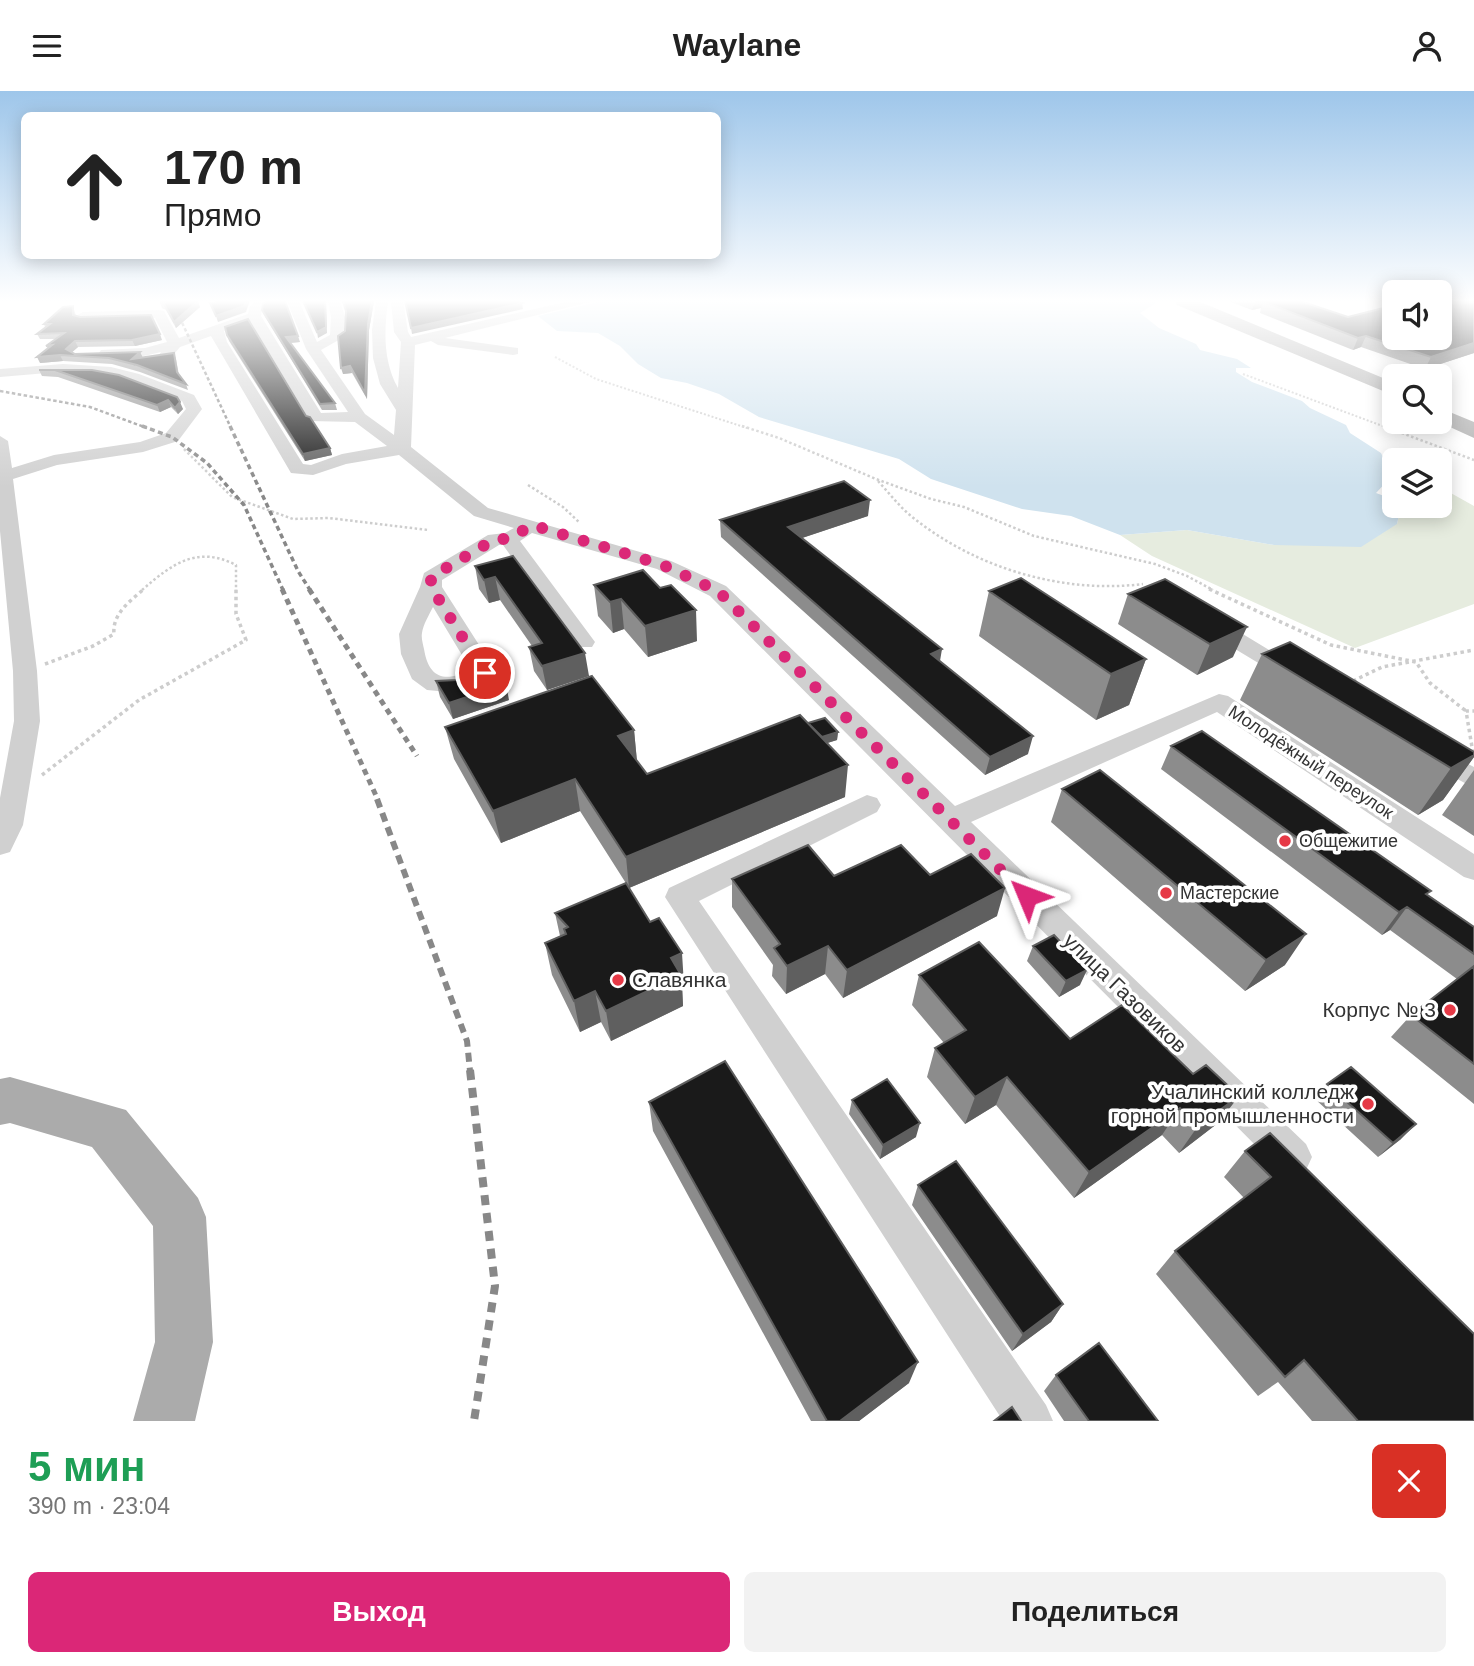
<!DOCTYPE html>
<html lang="ru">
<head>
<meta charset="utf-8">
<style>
	body { margin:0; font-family:Helvetica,sans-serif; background:#f2f2f2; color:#222; height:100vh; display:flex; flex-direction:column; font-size:26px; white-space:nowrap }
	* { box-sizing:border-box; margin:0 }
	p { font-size:23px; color:#767676 }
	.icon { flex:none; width:38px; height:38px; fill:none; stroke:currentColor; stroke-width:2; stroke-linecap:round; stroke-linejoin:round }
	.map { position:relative; height:1330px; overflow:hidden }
	.drawer { display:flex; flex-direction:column; background:#fff; flex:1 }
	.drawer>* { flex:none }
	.guide { position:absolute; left:21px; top:21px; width:700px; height:147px; border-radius:10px; box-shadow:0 4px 18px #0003; background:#fff; color:#222; overflow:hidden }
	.controls { position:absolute; left:1382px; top:189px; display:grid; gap:14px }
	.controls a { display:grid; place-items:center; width:70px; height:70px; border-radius:10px; background:#fff; box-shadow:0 4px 18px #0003; font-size:35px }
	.pin { position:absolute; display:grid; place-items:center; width:60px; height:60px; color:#fff; margin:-30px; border:4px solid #fff; border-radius:50%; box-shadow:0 2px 7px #0007 }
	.me { position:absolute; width:77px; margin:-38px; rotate:314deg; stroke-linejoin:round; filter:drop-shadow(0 0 5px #0008) }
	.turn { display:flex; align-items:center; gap:24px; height:147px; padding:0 28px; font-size:32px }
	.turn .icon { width:91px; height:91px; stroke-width:2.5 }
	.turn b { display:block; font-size:49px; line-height:60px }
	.round { display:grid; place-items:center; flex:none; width:74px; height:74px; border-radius:10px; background:#f2f2f2 }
	.overview { display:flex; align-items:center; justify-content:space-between; height:119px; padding:0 28px }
	h1 { font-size:42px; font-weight:600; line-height:52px; color:#1e9e55 }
	.action { display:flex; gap:14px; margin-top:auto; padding:14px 28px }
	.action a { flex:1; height:80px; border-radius:10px; background:#db2777; color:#fff; font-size:28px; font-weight:600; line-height:80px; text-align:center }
	.action a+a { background:#f2f2f2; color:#222 }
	header { display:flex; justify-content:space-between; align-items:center; height:91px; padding:0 28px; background:#fff; font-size:32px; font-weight:600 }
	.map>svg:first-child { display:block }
	.green { fill:#e6ecdf }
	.water { fill:#cfe2ee }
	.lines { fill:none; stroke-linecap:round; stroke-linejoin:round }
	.path-far2 { stroke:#cdcdcd; stroke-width:2; stroke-dasharray:2 2; stroke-linecap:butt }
	.path-far1 { stroke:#cdcdcd; stroke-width:2.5; stroke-dasharray:2.5 2.5; stroke-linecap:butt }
	.path { stroke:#cdcdcd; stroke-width:3.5; stroke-dasharray:3.5 3.5; stroke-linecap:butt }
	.minor { fill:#d0d0d0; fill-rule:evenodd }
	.major { fill:#ababab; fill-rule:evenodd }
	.rail-far4 { stroke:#888; stroke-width:2.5; stroke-dasharray:3.5 2.5; stroke-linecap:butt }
	.rail-far3 { stroke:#888; stroke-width:3.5; stroke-dasharray:5 3.5; stroke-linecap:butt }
	.rail-far2 { stroke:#888; stroke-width:5; stroke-dasharray:6 5; stroke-linecap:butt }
	.rail-far1 { stroke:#888; stroke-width:6; stroke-dasharray:9 6; stroke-linecap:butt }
	.rail { stroke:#888; stroke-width:8; stroke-dasharray:10 8; stroke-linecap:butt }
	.wall { fill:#8c8c8c }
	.shaded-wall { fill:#5f5f5f }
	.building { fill:#1a1a1a; stroke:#5f5f5f; stroke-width:2 }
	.route { stroke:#db2777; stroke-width:12; stroke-dasharray:0 21.6 }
	.poi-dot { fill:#e63946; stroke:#fff; stroke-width:2.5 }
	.labels { text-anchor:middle; stroke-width:7; stroke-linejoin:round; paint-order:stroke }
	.street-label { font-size:18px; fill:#333; stroke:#fff }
	.poi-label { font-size:18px; fill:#333; stroke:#fff; text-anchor:start }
	.near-poi-label { font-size:21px; fill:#333; stroke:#fff; text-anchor:end }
	.near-street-label { font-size:21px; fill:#333; stroke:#fff }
</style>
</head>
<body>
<header><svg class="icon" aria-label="menu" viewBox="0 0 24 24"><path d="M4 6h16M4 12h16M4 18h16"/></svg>Waylane<svg class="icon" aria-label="person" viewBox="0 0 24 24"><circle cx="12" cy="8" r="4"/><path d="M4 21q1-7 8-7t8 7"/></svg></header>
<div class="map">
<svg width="1474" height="1330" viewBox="0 0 1474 1330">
	<rect width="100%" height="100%" fill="#fff"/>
	<path class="green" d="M1440 396 1474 415V513L1355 557 1152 465 1120 444 1187 439 1274 454 1397 433 1401 415H1440Z"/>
	<path class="water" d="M602 210H1153L1156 212 1140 222 1159 237 1196 253 1200 259 1237 268 1251 277H1236V281L1252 291 1302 310 1310 317 1346 334 1350 342 1381 362 1392 385 1376 402 1395 409V415H1401L1397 433 1361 456 1274 454 1187 439 1120 444 1071 425 1022 418 931 388 899 368 759 326 719 303 687 292 661 287 638 273 620 255 598 242 557 240 538 225Z"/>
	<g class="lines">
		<path class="path-far2" d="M555 266 596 288 747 337
			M1243 283 1388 337"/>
		<path class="path-far1" d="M742 335 779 347 876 388 931 408 964 416 1034 445 1155 473 1187 485 1213 499
			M1383 335 1474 369
			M184 358 232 406 293 428 329 427 428 439
			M878 390C889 402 899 415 911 425 975 477 1062 503 1143 493
			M528 394 563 416 580 432
			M142 499C172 473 197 454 236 474V499"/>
		<path class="path" d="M1209 498 1331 554 1416 571 1430 592 1466 620
			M45 573 93 555 114 543C112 523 130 510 144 498
			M1353 590 1382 576 1474 559
			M1473 662 1466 620H1474
			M42 684 139 609 246 549 236 523V498"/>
		<path class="minor" d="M256 210H272L262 217 261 225 321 322 348 321 306 258 287 210H299L317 251 330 244 331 226 328 210H340L345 226 344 246 321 259 365 323 394 344 396 319 380 293 373 267 372 239 376 210H388C384 240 383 270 398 297L401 251 394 241 391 210H403L408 241 411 246 570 210H594L445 247 518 257V263L513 264 438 254 431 250 415 254 411 356 488 417 671 470 726 495 955 715 1219 603 1228 605 1474 763V789L1464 786 1217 621 971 731 1306 1053 1312 1066 1306 1079 1293 1085 1280 1079 710 505 657 478 532 442 520 450 595 551 592 556H576L503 454H499L442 489V496L497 582 493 587 460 602 427 599 412 588 401 563 399 543 420 496 424 482 488 444 505 442 514 437 474 425 399 364 346 373 313 384 291 382 211 245 180 256 170 268 165 269 158 265 161 261C145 265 111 273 99 262L101 259 145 257 167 251 155 227 83 229 76 225 83 221 159 219 164 220 179 247 248 223 250 215ZM251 231 310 330 355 331 387 355 342 363 311 374 303 373 227 251 224 240ZM433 516 471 579C446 591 429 589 424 558 423 553 421 547 422 542 423 534 429 524 433 516Z
			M63 273 111 276 139 283 194 304 202 318 178 350 143 361 57 374 13 388 37 580 40 630 23 734 10 761 0 764V707L14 630 13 580 0 440V345L8 350 12 377 54 364 140 351 166 342 186 318 182 310 122 288 95 283 47 282 0 286V278Z
			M1210 526 1218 528 1299 577 1303 582 1299 587 1291 589 1283 587 1202 538 1199 533 1202 528Z
			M1433 655 1474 676V697L1424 670 1420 664 1424 658Z
			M867 704 877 707 881 714 877 721 699 810 1046 1314 1053 1330H1003L665 806 669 797Z"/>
		<path class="major" d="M1175 210H1198L1395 292V305L1177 214Z
			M1440 317 1474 331V347L1439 331Z
			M10 986 126 1019 198 1107 206 1126 213 1251 195 1330H133L155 1251 153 1135 92 1056 10 1032 0 1034V988Z"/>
		<path class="rail-far4" d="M172 210 231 337
			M0 300 90 316 147 337"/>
		<path class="rail-far3" d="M142 335 172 346 207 372 244 414 283 499
			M230 335 298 480 310 499"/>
		<path class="rail-far2" d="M282 498 378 709
			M309 498 417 665"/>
		<path class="rail-far1" d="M377 708 467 950 470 980"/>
		<path class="rail" d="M470 979 495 1195 474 1330"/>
	</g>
	<path class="wall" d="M342 210H374L369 239 367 308 352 282 343 283 346 221Z
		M1228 210H1300L1395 247 1440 210H1474V262L1425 278 1361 256 1353 259 1260 222 1261 217 1252 219Z
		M160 211 200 216 176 237 166 219 162 217Z
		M73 215 76 225 162 249 135 255 78 256 72 261 75 263 140 261 143 267 174 262 176 268 179 284 186 293 188 299 140 281 112 273 63 270 40 272 48 258 46 255 55 248H40L37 243 45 236 44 233Z
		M262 219 300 251 290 252 335 312 337 319H322L264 224Z
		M225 236 306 325 330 357 332 364 305 370 229 250Z
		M39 279H92L119 284 183 318 178 323 171 316 160 321 58 286 42 285Z
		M868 425 802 447 940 570 1028 663 985 684 721 446 720 429Z
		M513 465 589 585 547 599 534 580 529 556 532 555 500 509 489 512 479 498 475 475Z
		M594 494 697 550 648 566 624 538 613 542 598 525Z
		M989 500 1146 568 1129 614 1096 629 979 545Z
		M1128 503 1233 566 1197 584 1118 533Z
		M1262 563 1474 661V666L1443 709 1418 724 1240 609Z
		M457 589 509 609 453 628 440 606 436 590Z
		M808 632 838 641 837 649 827 652 845 706 629 797 580 720 501 752 454 668 445 636 634 639 637 670 647 683Z
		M1171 655 1428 804 1474 836V1013L1391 946 1411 924 1457 888 1390 839 1382 844 1161 678Z
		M1474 679V745L1442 724Z
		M1062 698 1285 874 1245 900 1051 731Z
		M930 784 997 825 843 907 825 883 786 903 772 885 773 874 732 816V788Z
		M555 822 684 894H682L683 915 611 950 601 931 580 941 552 884 545 852 560 845Z
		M1033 855 1080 894 1059 906 1027 870Z
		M919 884 1070 948 1193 983 1239 1005 1218 1032 1179 1062 1162 1044 1074 1107 996 1014 965 1033 927 986 935 957 944 952 912 914Z
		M1327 993 1401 1048 1378 1066 1315 1008Z
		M852 1009 916 1046 880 1068 849 1023Z
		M649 1011 909 1292 859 1330H811L653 1040Z
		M1270 1042 1474 1330H1312L1278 1291 1258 1305 1156 1183 1175 1160 1244 1107 1224 1086 1245 1060Z
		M918 1094 1063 1213 1051 1231 1012 1260 912 1114Z
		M1056 1284 1158 1330H1064L1044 1300Z"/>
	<path class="shaded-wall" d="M198 210 200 216 176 237 174 231Z
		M246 210H249V212L246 221 218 231 216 225Z
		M325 210H326L327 242 318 247 317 241Z
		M372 210H374L369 239 367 308 365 302 368 233Z
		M1255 210H1264L1261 217 1252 219Z
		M522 212 523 218 412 243 411 237Z
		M160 243 162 249 135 255 132 249Z
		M298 245 300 251 288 252 286 246Z
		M1366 245 1361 256 1353 259 1358 247Z
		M75 250 78 256 69 264 66 258Z
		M1474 252V262L1425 278 1431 266Z
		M140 261 143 267 134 275 132 268Z
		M60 264 63 270 40 272 37 266Z
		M350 275 352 282 343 283 341 277Z
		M168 309 171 316 160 321 157 314Z
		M180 311 183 318 178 323 175 317Z
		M330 357 332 364 305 370 303 363Z
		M870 409 868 425 787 452 788 436Z
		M495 486 500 509 489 512 484 489Z
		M621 508 624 538 613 542 610 511Z
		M696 519 697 550 648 566 645 535Z
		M1247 536 1233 566 1197 584 1210 553Z
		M942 558 939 576 931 563Z
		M585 562 589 585 547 599 542 575Z
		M1146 568 1129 614 1096 629 1111 583Z
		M506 593 509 609 453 628 449 612Z
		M634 639 637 671 618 645Z
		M838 641 837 649 818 655 819 647Z
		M1033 645 1028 663 985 684 990 666Z
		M1474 664V666L1443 709 1418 724 1451 677Z
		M848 674 845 706 629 797 626 766Z
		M575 688 580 720 501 752 493 720Z
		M1005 797 997 825 843 907 847 879Z
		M1407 816 1390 839 1382 844 1399 821Z
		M1306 843 1285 874 1245 900 1266 869Z
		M828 855 825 883 786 903 787 875Z
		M682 862 684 894H682L683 915 611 950 606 920 671 867Z
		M1087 879 1080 894 1059 906 1066 890Z
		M595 900 601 931 580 941 574 910Z
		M1007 986 996 1014 965 1033 975 1006Z
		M1239 1005 1218 1032 1179 1062 1198 1035Z
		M1180 1017 1162 1044 1074 1107 1089 1081Z
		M920 1032 916 1046 880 1068 883 1054Z
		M1416 1033 1401 1048 1378 1066 1393 1052Z
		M1063 1213 1051 1231 1012 1260 1023 1243Z
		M918 1271 909 1292 859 1330H840Z"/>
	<path class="building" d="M198 210 174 231 164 213 160 211Z
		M222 210H246L244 215 216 225 210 212Z
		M266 210H285L298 245 286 246 335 312 320 313 262 219 263 213Z
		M303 210H325L326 236 317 241Z
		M343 210H372L368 233 365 302 350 275 341 277 338 245 345 240 346 220Z
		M405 210H518L522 212 411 237Z
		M1264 210H1300L1348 226 1395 214V247H1440V210L1474 211V252L1431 266 1366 245 1358 247 1264 211Z
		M73 215V224L80 226 151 224 160 243 132 249 75 250 66 258 75 263 140 261 132 268 174 262 177 281 186 293 137 274 109 267 60 264 37 266 52 254 46 255 64 242 37 243 50 233H44L63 216Z
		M248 228 306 325 310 326 330 357 303 363 227 244 225 236Z
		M39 279H92L119 284 177 306 180 311 175 317 168 309 157 314 55 279Z
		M844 390 870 409 788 436 942 558 931 563 1033 645 990 666 720 429Z
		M513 465 585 562 542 575 529 556 542 552 495 486 484 489 475 475Z
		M643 479 660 497 671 494 696 519 645 535 621 508 610 511 594 494Z
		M1021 487 1146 568 1111 583 989 500Z
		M1165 488 1247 536 1210 553 1128 503Z
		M1290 551 1474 661V664L1451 677 1262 563Z
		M492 572 506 593 449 612 436 590 457 589Z
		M592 585 634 639 618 645 647 683 800 624 848 674 626 766 575 688 493 720 445 636Z
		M825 627 838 641 822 646 808 632Z
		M1202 640 1431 800 1426 803 1474 836V863L1407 816 1399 821 1171 655Z
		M1100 679 1306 843 1266 869 1062 698Z
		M808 754 834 785 901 754 930 784 971 763 1005 797 847 879 828 855 787 875 774 857 780 853 732 788Z
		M626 792 650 831 659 827 682 862 671 867 681 884 606 920 595 900 574 910 545 852 566 843 564 838 568 836 555 822Z
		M1054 844 1087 879 1066 890 1033 855Z
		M979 851 1070 948 1122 914 1193 983 1206 974 1239 1005 1198 1035 1180 1017 1089 1081 1007 986 975 1006 935 957 966 939 919 884Z
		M1474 875V973L1411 924Z
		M725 970 918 1271 840 1330H827L649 1011Z
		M1351 976 1416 1033 1393 1052 1327 993Z
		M887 988 920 1032 883 1054 852 1009Z
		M1270 1042 1474 1243V1330H1358L1304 1269 1285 1286 1175 1160 1271 1086 1245 1060Z
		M956 1070 1063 1213 1023 1243 918 1094Z
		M1099 1252 1158 1330H1089L1056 1284Z
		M1012 1316 1021 1330H994Z"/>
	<linearGradient id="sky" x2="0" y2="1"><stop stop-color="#9ec6ea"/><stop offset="0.53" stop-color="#fff"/><stop offset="1" stop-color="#fff" stop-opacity="0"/></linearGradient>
	<rect width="1474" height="396" fill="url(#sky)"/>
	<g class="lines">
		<path class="route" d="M485 582 431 496V486L495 448H509L532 434 663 474 718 500 1027 805"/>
	</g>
	<g class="poi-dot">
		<circle cx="1285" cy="750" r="7"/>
		<circle cx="1166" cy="802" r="7"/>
		<circle cx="618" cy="889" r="7"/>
		<circle cx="1450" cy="919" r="7"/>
		<circle cx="1368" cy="1013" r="7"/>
	</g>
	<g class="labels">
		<g class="street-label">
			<text transform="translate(1311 671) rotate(33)" y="6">Молодёжный переулок</text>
		</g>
		<g class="poi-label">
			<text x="1299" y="756">Общежитие</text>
			<text x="1180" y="808">Мастерские</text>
		</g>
		<g class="near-poi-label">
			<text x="632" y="896" text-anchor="start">Славянка</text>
			<text x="1436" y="926">Корпус № 3</text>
			<text x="1354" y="1008">Учалинский колледж<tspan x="1354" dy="24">горной промышленности</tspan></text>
		</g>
		<g class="near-street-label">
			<text transform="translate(1125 902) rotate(44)" y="7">улица Газовиков</text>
		</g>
	</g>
</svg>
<div class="controls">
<a><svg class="icon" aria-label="sound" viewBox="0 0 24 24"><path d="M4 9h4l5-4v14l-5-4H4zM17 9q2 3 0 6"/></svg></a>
<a><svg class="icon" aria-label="search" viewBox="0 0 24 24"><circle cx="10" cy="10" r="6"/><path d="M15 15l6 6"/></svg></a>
<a><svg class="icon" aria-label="layers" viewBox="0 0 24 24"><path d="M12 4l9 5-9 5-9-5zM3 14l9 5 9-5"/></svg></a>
</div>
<div class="pin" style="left:485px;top:582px;background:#d93025"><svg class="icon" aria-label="arrive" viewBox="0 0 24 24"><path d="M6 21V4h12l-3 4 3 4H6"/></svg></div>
<svg class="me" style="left:1027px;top:805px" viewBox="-20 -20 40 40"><path d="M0-17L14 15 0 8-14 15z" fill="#db2777" stroke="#fff" stroke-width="4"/></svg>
<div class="guide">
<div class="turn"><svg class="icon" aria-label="ahead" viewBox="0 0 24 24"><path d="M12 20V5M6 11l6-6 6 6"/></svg><div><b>170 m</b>Прямо</div></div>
</div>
</div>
<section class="drawer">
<div class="overview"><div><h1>5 мин</h1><p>390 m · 23:04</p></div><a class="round" style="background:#d93025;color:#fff"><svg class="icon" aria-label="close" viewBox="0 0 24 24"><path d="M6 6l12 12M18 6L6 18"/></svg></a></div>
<div class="action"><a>Выход</a><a>Поделиться</a></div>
</section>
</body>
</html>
